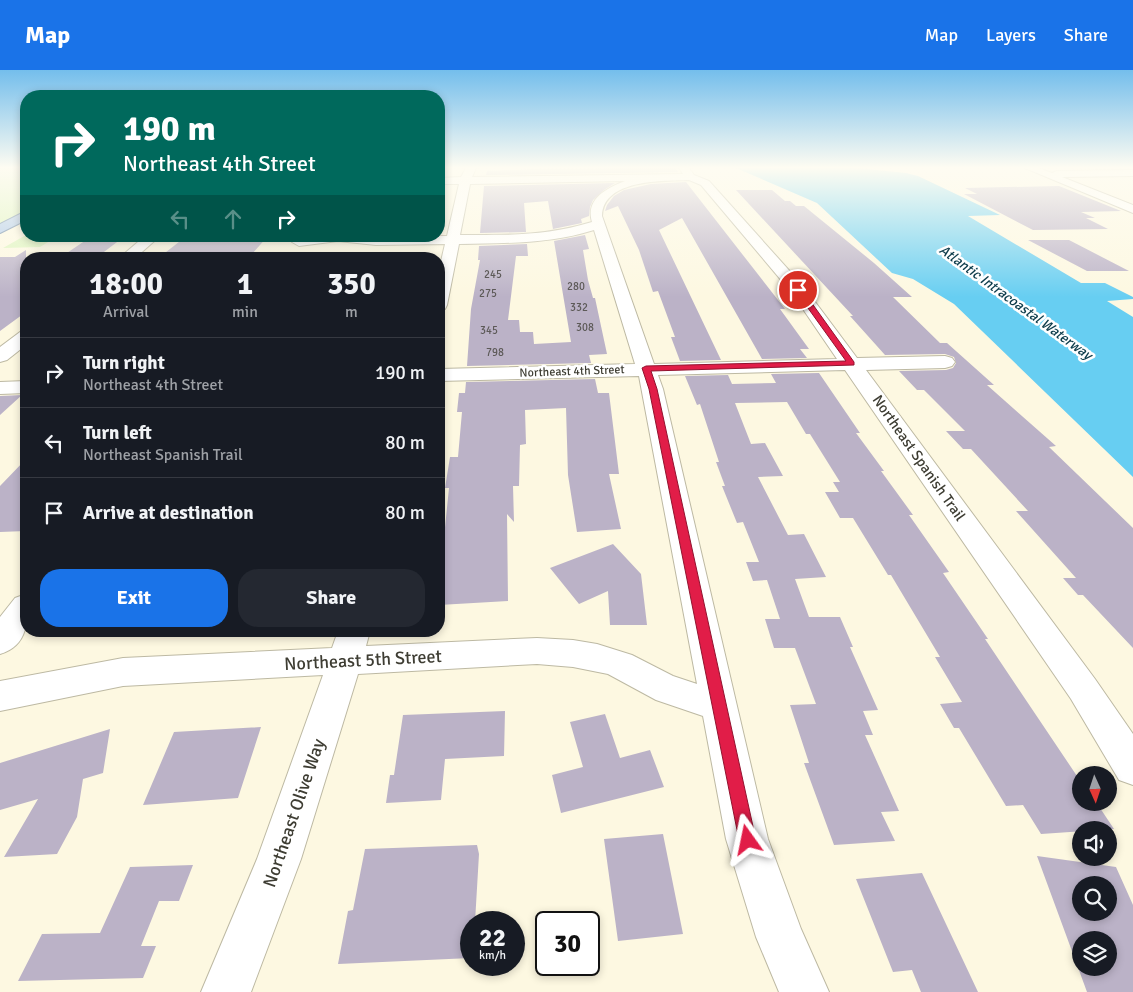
<!DOCTYPE html>
<html lang="en">
<head>
<meta charset="utf-8">
<style>
	body { margin:0; font-family:Signika,sans-serif; background:#242831; color:#f1f3f6; height:100vh; display:flex; flex-direction:column; font-size:19px; white-space:nowrap }
	* { box-sizing:border-box; margin:0 }
	p { font-size:16px; color:#9ea1a6 }
	.icon { flex:none; width:28px; height:28px; fill:none; stroke:currentColor; stroke-width:2; stroke-linecap:round; stroke-linejoin:round }
	.map { position:relative; flex:1; overflow:hidden }
	.panel { position:absolute; left:20px; top:182px; width:425px; height:385px; display:flex; flex-direction:column; background:#171b24; border-radius:20px; box-shadow:0 2px 8px #0003 }
	.panel>* { flex:none }
	.banner { position:absolute; left:20px; top:20px; width:425px; height:152px; border-radius:20px; box-shadow:0 2px 8px #0003; background:#00695c; color:#fff; overflow:hidden }
	.needle { width:32px; rotate:177deg }
	.controls { position:absolute; left:1072px; top:696px; display:grid; gap:10px }
	.controls a { display:grid; place-items:center; width:45px; height:45px; border-radius:50%; background:#171b24; box-shadow:0 2px 8px #0003; font-size:25px }
	.speed { position:absolute; left:460px; top:841px; display:flex; gap:10px; font-size:25px; font-weight:700; text-align:center }
	.speed>* { display:grid; place-content:center; width:65px; height:65px; border-radius:50%; background:#171b24; box-shadow:0 2px 8px #0003; line-height:1 }
	.speed small { font-size:12px; font-weight:400 }
	.speed .limit { border:2px solid #111; border-radius:8px; background:#fff; color:#111 }
	.pin { position:absolute; display:grid; place-items:center; width:42px; height:42px; color:#fff; margin:-21px; border:2px solid #fff; border-radius:50%; box-shadow:0 1px 5px #0007 }
	.me { position:absolute; width:55px; margin:-28px; rotate:348deg; stroke-linejoin:round; filter:drop-shadow(0 0 4px #0008) }
	.turn { display:flex; align-items:center; gap:18px; height:105px; padding:0 20px; font-size:22px }
	.turn .icon { width:65px; height:65px; stroke-width:2.5 }
	.turn b { display:block; font-size:35px; line-height:42px }
	.lanes { display:flex; align-items:center; height:48px; padding:0 20px; background:#0003; justify-content:center; gap:25px; direction:ltr }
	.lanes .off { opacity:.35 }
	.eta { display:flex; justify-content:space-evenly; align-items:center; height:85px; text-align:center }
	.eta b { font-size:30px; font-weight:800; line-height:35px }
	.action { display:flex; gap:10px; margin-top:auto; padding:10px 20px }
	.action a { flex:1; height:58px; border-radius:20px; background:#1a73e8; color:#fff; font-size:20px; font-weight:800; line-height:58px; text-align:center }
	.action a+a { background:#242831; color:#f1f3f6 }
	ul { padding:0; list-style:none }
	li { display:flex; align-items:center; gap:15px; height:70px; padding:0 20px; border-top:1px solid #363941 }
	li div { flex:1 }
	li b { display:block; font-size:19px }
	li em { font-style:normal }
	header { display:flex; align-items:center; gap:30px; box-sizing:border-box; height:70px; padding:0 25px; background:#1a73e8; color:#fff }
	header strong { font-size:24px }
	nav { display:flex; gap:28px; margin-inline-start:auto; font-size:18px }
	.map>svg:first-child { display:block }
	.green { fill:#dcf4bc }
	.water { fill:#67cef2 }
	.building { fill:#bbb2c7; fill-rule:evenodd }
	.lines { fill:none; stroke-linecap:round; stroke-linejoin:round }
	.minor-casing { stroke:#bdb9a3; stroke-width:2 }
	.major-casing { stroke:#5e7da1; stroke-width:2 }
	.minor { fill:#fff; fill-rule:evenodd }
	.major { fill:#a9c6ea; fill-rule:evenodd }
	.route { fill:#e11d48; stroke:#92132f }
	.labels { text-anchor:middle; stroke-width:5; stroke-linejoin:round; paint-order:stroke }
	.far-number-label { font-size:11px; fill:#5d5a58 }
	.far-street-label { font-size:12px; fill:#3e3d33; stroke:#fff }
	.far-water-label { font-size:14px; font-style:italic; fill:#0d3c4b; stroke:#fff }
	.street-label { font-size:15px; fill:#3e3d33; stroke:#fff }
	.near-street-label { font-size:18px; fill:#3e3d33; stroke:#fff }
</style>
</head>
<body>
<header>
<strong>Map</strong>
<nav><a>Map</a><a>Layers</a><a>Share</a></nav>
</header>
<div class="map">
<svg width="1133" height="922" viewBox="0 0 1133 922">
	<rect width="100%" height="100%" fill="#fdf8e1"/>
	<path class="green" d="M3 98H26V141L0 154V99Z
		M26 165V166H58L40 177 3 178Z"/>
	<path class="water" d="M736 98H857L906 103 918 106 1000 145 968 146 1081 213H1105L1133 227V229L1107 231 1133 247V407L954 234 913 209 892 203 817 133Z"/>
	<path class="building" d="M675 98 678 102 486 105 487 101 536 99Z
		M686 112 785 239H780L809 279H800L807 288 762 289 682 148 659 160 721 290 680 291 671 267H675L658 221 653 222 639 180 618 136 605 141 607 135 614 126 624 120 651 114Z
		M615 113 604 120 593 130 590 137 589 146 581 149 582 153 553 159 548 131 524 133 526 162 480 163 484 116Z
		M1059 116 1121 141 1081 142 1095 148H1086L1108 159 1033 160 964 124H977L965 118Z
		M736 120H772L785 131H790L796 136H804L874 193 912 227H893L940 273H947L994 315H987L1056 376 1049 377 1133 458V578L1083 525H1078L1063 508H1076L1016 441H1028L971 379H963L946 361H965L924 320H917L899 301 946 300 953 298 956 293 954 287 945 284 885 285 850 246H853Z
		M585 165 589 179 583 180 588 210 593 228H595L607 284 589 285 591 293 467 296 471 239 480 190H478L479 176 527 174 528 186H516L508 250H519L520 262H533L534 274 571 272 554 171Z
		M92 166H125L96 188 58 189Z
		M268 166 251 185 161 186 184 168Z
		M1028 170H1069L1129 201H1087Z
		M26 180V242L0 261V187H15Z
		M819 303 860 363H856L884 401H881L913 445H909L949 502 943 503 988 569H985L1081 712V732H1096L1114 759 1041 764 1023 735 1006 736 959 658H954L940 634 962 632 935 587H940L891 505H888L853 448H840L825 422H839L833 412H840L810 364H806L787 332 735 333 751 374 765 373 783 406 758 407 788 465 804 464 826 507 795 509 809 547H840L853 577H850L878 640 863 641 873 665H865L899 741 881 742 895 771 834 775 804 693H809L790 635 816 634 795 578H774L765 549H780L767 510 753 511 746 492H759L743 452 737 453 722 416H725L716 392H719L700 334 697 335 685 306 728 305 732 314 776 313 771 304Z
		M595 309 598 323H609L619 404H609L621 459 577 462 568 405 566 338 525 340 526 374 520 375 519 416H513L514 452 507 444 508 531 439 535V497H441L449 418H445L450 387H458L462 342H457L459 323H465L466 312Z
		M22 325 0 345V326Z
		M26 389V461L0 462V416Z
		M613 474 641 504 647 555H610L608 521 579 534 550 498Z
		M505 641 504 686 445 689 441 730 386 733 390 705H394L403 645Z
		M605 644 620 688 650 680 664 717 561 743 552 705 583 697 570 652Z
		M261 657 238 728 143 735 174 662Z
		M110 659 103 703 83 709 77 747 57 784 4 787 38 729 0 740V693Z
		M663 764 683 864 618 871 604 769Z
		M477 775 479 784 475 852H471V888L338 894 348 841 353 840 365 779Z
		M1037 786 1116 797 1133 835V922H1087ZM1081 815H1109V842H1081ZM1081 870H1109V898H1081Z
		M193 795 179 831H159L141 876H156L143 908 18 911 42 864 100 863 130 797Z
		M922 803 978 922H921L912 900 893 902 856 809Z"/>
	<g class="lines">
		<g class="minor-casing">
			<path id="minor" d="M466 98H476L472 107 683 104 679 98H689L694 105 709 111 804 217 857 288 945 286 952 288 955 292 952 296 945 298 866 300 1095 609 1133 664V715L1119 710 1071 629 845 300 658 305 663 319 768 769 801 859 829 922H779L756 867 726 769 703 646 656 630 608 604 573 597 537 594 358 604 301 789 251 922H201L257 789 323 605 123 616 0 641V611L123 588 332 578 338 561H370L366 576 537 568 573 570 597 574 632 585 673 606 697 614 639 306 439 311V299L635 294 594 160C550 174 505 173 459 174L447 235 445 239 439 240V200L445 174 376 175 338 171 299 176 292 172 294 169 314 166H447L459 114H439V108L461 107ZM689 110 701 115 792 223 837 289 654 294 602 146C603 109 663 111 689 110ZM625 111C607 118 585 129 592 152 546 166 508 165 460 165L470 114Z
				M1025 98H1038L1052 103 1057 101 1133 100V106L1062 107 1133 135V143Z
				M145 166H160L134 189H118Z
				M26 261V275L7 290 0 292V277L20 262Z
				M26 311V323L0 324V312Z
				M26 524C28 550 29 575 0 584V547L15 528Z"/>
		</g>
		<g class="major-casing">
			<path id="major" d="M26 141V150L0 163V154Z"/>
		</g>
		<use href="#minor" class="minor"/>
		<use href="#major" class="major"/>
	</g>
	<linearGradient id="sky" x2="0" y2="1"><stop stop-color="#74beec"/><stop offset="0.43" stop-color="#fefcf2"/><stop offset="1" stop-color="#fefcf2" stop-opacity="0"/></linearGradient>
	<rect width="1133" height="227" fill="url(#sky)"/>
	<path class="route" d="M798 218H801L854 292V295L651 301 657 319 756 770 754 776 748 778 741 776 739 770 649 319 642 298 646 296 846 291 795 220Z"/>
	<g class="labels">
		<g class="far-number-label">
			<text x="493" y="208">245</text>
			<text x="576" y="220">280</text>
			<text x="488" y="227">275</text>
			<text x="579" y="241">332</text>
			<text x="585" y="261">308</text>
			<text x="489" y="264">345</text>
			<text x="495" y="286">798</text>
		</g>
		<g class="far-street-label">
			<text transform="translate(572 301) rotate(-2)" y="4">Northeast 4th Street</text>
		</g>
		<g class="far-water-label">
			<text transform="translate(1016 232) rotate(36)" y="5">Atlantic Intracoastal Waterway</text>
		</g>
		<g class="street-label">
			<text transform="translate(919 388) rotate(55)" y="5">Northeast Spanish Trail</text>
		</g>
		<g class="near-street-label">
			<text transform="translate(363 590) rotate(-3)" y="6">Northeast 5th Street</text>
			<text transform="translate(294 743) rotate(-71)" y="6">Northeast Olive Way</text>
		</g>
	</g>
</svg>
<div class="controls">
<a><svg class="needle" viewBox="-14 -14 28 28"><path d="M0-13l5 13h-10z" fill="#e53935"/><path d="M0 13l5-13h-10z" fill="#9ea1a6"/></svg></a>
<a><svg class="icon" aria-label="sound" viewBox="0 0 24 24"><path d="M4 9h4l5-4v14l-5-4H4zM17 9q2 3 0 6"/></svg></a>
<a><svg class="icon" aria-label="search" viewBox="0 0 24 24"><circle cx="10" cy="10" r="6"/><path d="M15 15l6 6"/></svg></a>
<a><svg class="icon" aria-label="layers" viewBox="0 0 24 24"><path d="M12 4l9 5-9 5-9-5zM3 14l9 5 9-5"/></svg></a>
</div>
<div class="speed"><div>22<small>km/h</small></div><div class="limit">30</div></div>
<div class="pin" style="left:798px;top:220px;background:#d93025"><svg class="icon" aria-label="arrive" viewBox="0 0 24 24"><path d="M6 21V4h12l-3 4 3 4H6"/></svg></div>
<svg class="me" style="left:748px;top:770px" viewBox="-20 -20 40 40"><path d="M0-17L14 15 0 8-14 15z" fill="#e11d48" stroke="#fff" stroke-width="4"/></svg>
<div class="banner">
<div class="turn"><svg class="icon" aria-label="right" viewBox="0 0 24 24"><path d="M7 20v-9h11M14 6l5 5-5 5"/></svg><div><b>190 m</b>Northeast 4th Street</div></div>
<div class="lanes"><svg class="icon off" aria-label="left" viewBox="0 0 24 24"><path d="M17 20v-9H6M10 6l-5 5 5 5"/></svg><svg class="icon off" aria-label="ahead" viewBox="0 0 24 24"><path d="M12 20V5M6 11l6-6 6 6"/></svg><svg class="icon" aria-label="right" viewBox="0 0 24 24"><path d="M7 20v-9h11M14 6l5 5-5 5"/></svg></div>
</div>
<section class="panel">
<div class="eta">
<div><b>18:00</b><p>Arrival</p></div>
<div><b>1</b><p>min</p></div>
<div><b>350</b><p>m</p></div>
</div>
<ul>
<li><svg class="icon" aria-label="right" viewBox="0 0 24 24"><path d="M7 20v-9h11M14 6l5 5-5 5"/></svg><div><b>Turn right</b><p>Northeast 4th Street</p></div><em>190 m</em></li>
<li><svg class="icon" aria-label="left" viewBox="0 0 24 24"><path d="M17 20v-9H6M10 6l-5 5 5 5"/></svg><div><b>Turn left</b><p>Northeast Spanish Trail</p></div><em>80 m</em></li>
<li><svg class="icon" aria-label="arrive" viewBox="0 0 24 24"><path d="M6 21V4h12l-3 4 3 4H6"/></svg><div><b>Arrive at destination</b></div><em>80 m</em></li>
</ul>
<div class="action"><a>Exit</a><a>Share</a></div>
</section>
</div>
</body>
</html>
